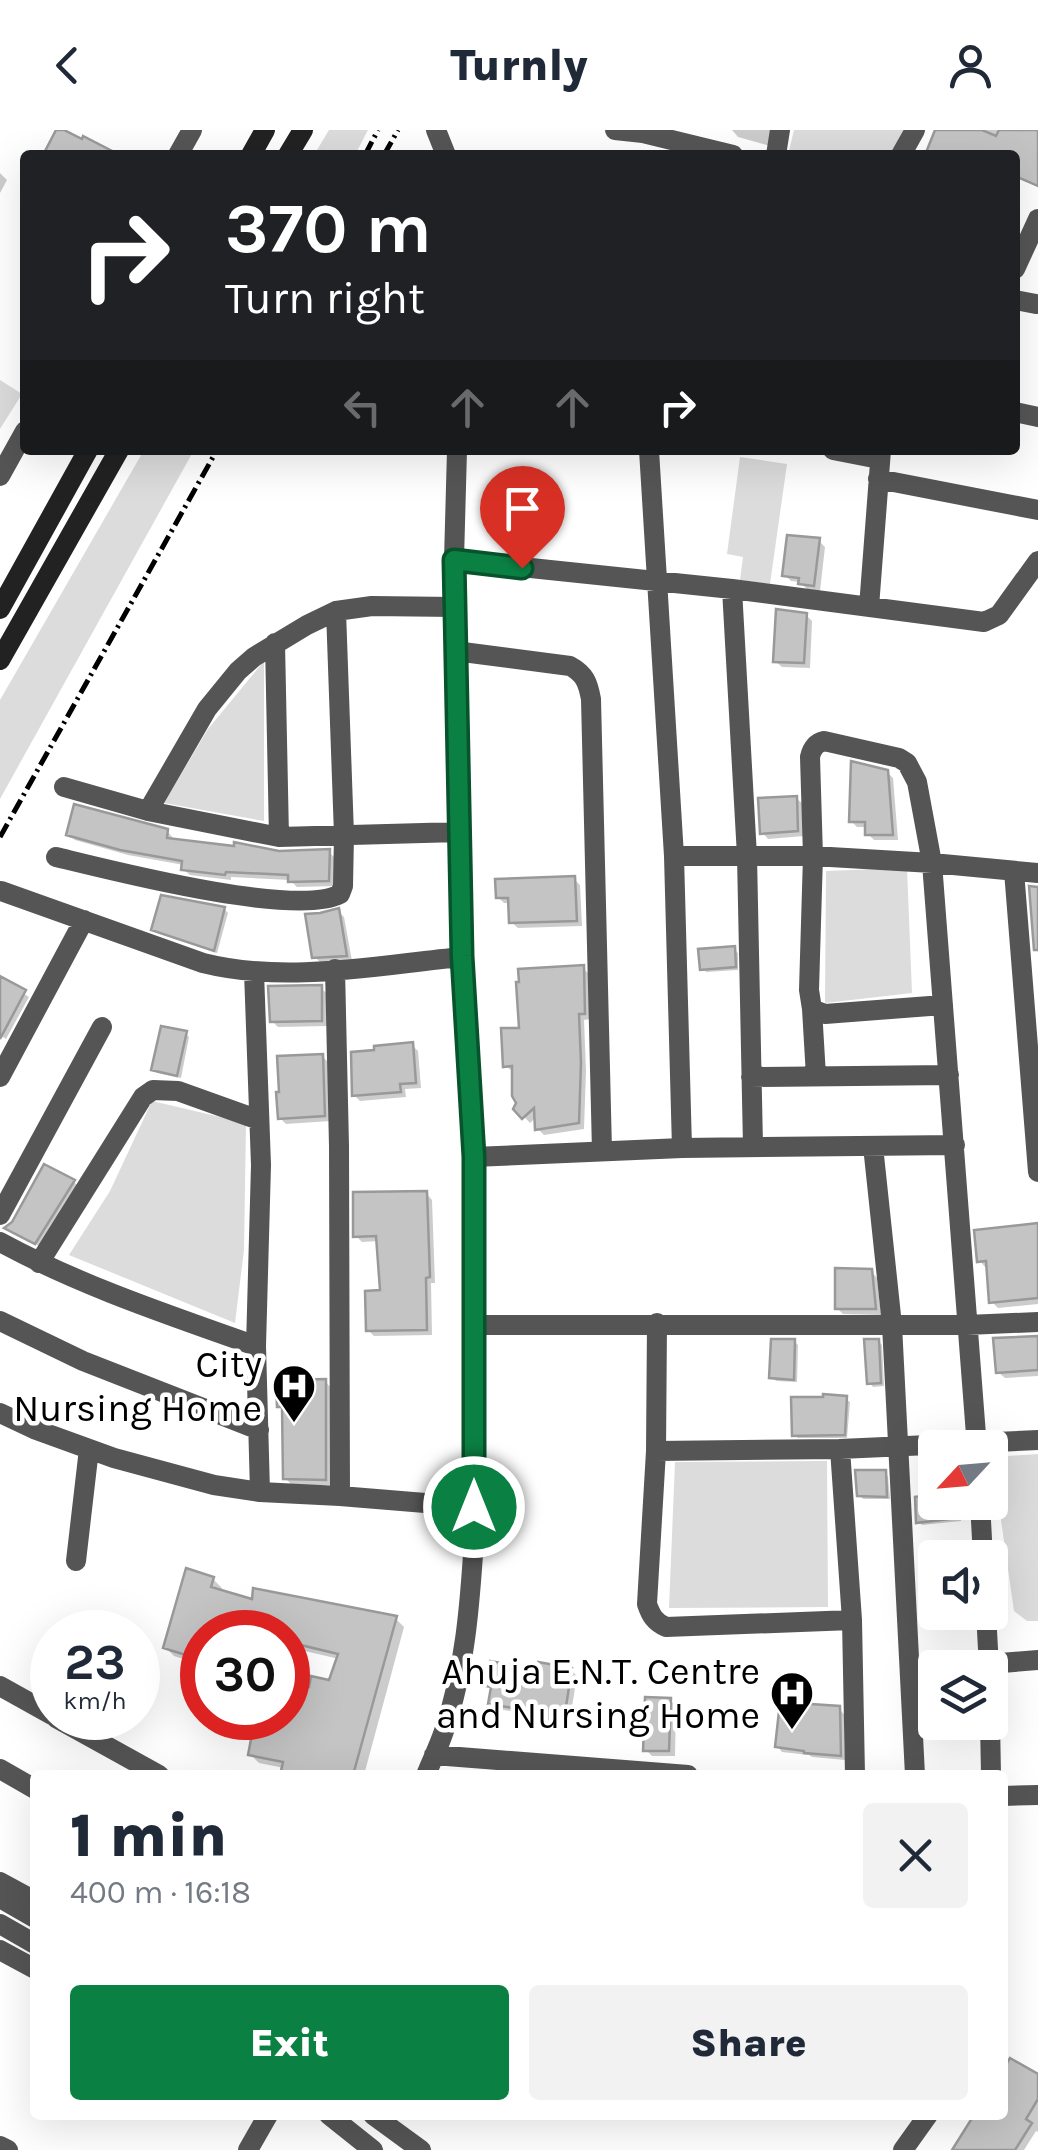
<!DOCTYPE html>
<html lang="en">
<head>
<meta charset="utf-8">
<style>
	body { margin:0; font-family:Karla,sans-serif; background:#f2f2f3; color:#1f2937; height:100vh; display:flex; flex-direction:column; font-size:38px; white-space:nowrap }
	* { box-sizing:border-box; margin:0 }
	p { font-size:32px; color:#747a83 }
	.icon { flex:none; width:55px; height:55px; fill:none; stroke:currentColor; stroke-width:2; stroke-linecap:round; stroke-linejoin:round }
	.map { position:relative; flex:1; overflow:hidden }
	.sheet { position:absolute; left:30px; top:1640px; width:978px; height:350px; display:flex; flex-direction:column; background:#fff; border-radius:10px; box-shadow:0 10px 40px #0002 }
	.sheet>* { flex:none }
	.guide { position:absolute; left:20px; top:20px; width:1000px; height:305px; border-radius:10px; box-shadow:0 10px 40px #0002; background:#202124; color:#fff; overflow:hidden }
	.needle { width:65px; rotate:244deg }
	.fabs { position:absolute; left:918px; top:1300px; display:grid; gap:20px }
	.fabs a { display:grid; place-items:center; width:90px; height:90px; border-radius:10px; background:#fff; box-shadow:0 10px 40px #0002; font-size:50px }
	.speed { position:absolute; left:30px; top:1480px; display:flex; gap:20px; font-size:50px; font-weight:700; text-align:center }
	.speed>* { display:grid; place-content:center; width:130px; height:130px; border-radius:50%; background:#fff; box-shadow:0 10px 40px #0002; line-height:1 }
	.speed small { font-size:25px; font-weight:400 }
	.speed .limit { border:15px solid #d22; background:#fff; color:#111 }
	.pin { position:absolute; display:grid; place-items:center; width:85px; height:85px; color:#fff; margin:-102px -42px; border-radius:50% 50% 50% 0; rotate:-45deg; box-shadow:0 0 10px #0007 }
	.pin .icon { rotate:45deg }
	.me { position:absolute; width:110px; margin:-55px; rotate:0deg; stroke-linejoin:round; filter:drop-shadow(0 0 8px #0008) }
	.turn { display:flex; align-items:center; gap:35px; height:210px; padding:0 40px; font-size:45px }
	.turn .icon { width:130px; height:130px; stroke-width:2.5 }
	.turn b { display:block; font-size:70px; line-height:85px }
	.lanes { display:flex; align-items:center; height:95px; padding:0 40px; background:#0003; justify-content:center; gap:50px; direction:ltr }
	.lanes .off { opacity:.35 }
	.round { display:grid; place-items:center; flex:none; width:105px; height:105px; border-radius:10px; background:#f2f2f3 }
	.head { display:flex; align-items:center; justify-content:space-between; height:170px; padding:0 40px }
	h1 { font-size:60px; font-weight:800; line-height:75px }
	.primary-button { display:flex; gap:20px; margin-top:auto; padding:20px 40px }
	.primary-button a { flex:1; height:115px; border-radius:10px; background:#0b8043; color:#fff; font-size:40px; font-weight:800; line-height:115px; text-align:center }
	.primary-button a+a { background:#f2f2f3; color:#1f2937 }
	header { display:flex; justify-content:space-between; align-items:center; height:130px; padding:0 40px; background:#fff; font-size:45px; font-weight:800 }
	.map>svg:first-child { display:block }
	.green { fill:#dcdcdc }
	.shadow { fill:#0003 }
	.building { fill:#c4c4c4; stroke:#999; stroke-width:2.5 }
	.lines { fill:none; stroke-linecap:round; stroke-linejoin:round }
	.minor { stroke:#555; stroke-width:20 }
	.tertiary { stroke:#555; stroke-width:20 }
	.secondary { stroke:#222; stroke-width:20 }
	.rail { stroke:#000; stroke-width:5; stroke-dasharray:15 5 2.5 5; stroke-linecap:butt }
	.route-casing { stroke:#07532c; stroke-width:25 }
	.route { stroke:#0b8043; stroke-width:18 }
	.labels { text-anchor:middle; stroke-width:9; stroke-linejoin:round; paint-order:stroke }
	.poi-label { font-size:38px; fill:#000; stroke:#fff; text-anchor:end }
</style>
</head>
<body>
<header><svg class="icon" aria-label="back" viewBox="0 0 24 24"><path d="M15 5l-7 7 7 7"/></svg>Turnly<svg class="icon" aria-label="person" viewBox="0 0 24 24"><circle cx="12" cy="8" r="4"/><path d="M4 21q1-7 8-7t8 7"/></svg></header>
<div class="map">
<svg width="1038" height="2020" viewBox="0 0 1038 2020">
	<rect width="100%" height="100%" fill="#fff"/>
	<path class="green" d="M329 0H368L355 25H314Z
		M794 0H904L890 25H788Z
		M0 250 22 264 0 299Z
		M144 320H194L0 669V570Z
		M740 327 787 334 770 454 740 450 743 427 727 424Z
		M264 531V691L164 673 208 599Z
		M907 738 912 863 825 873 826 741Z
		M152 971 246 993 244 1120 235 1193 69 1125 110 1061Z
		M1038 1324V1491H1027L1014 1481 992 1327Z
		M827 1331 828 1477 669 1478 675 1332Z"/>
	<path class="shadow" d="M732 0H774L770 16 738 7Z
		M936 0H1038V57L1015 46V25H931Z
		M0 43 7 50 0 63Z
		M819 411 825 417 820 461 807 459 800 452 791 451 785 445Z
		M806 485 812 491 810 538 782 537 775 531Z
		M887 642 893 648 898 710H874L868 704V697H857L851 691Z
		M796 668 803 674 804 706 768 709 762 702Z
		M167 701 173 708V711L279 723 329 722 335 728V756L297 757 290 750 231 747V750L190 745 183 739 184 735 128 725 75 710 69 704Z
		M574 749 580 755 582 796 518 798 511 792V773H504L498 767Z
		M224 779 228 783 217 823 157 803 153 799Z
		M338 781 344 787 352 831 321 833 315 827Z
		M734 819 738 823V840L706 842 703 838Z
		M583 838 589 844 590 889 584 890 586 941 584 999 544 1005 538 999 537 986 530 993 516 978 519 973 514 942 505 936 522 900Z
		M0 849 29 867 6 909 0 905Z
		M321 858 327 864 328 896 278 897 272 891Z
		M185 903 189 907 181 948 158 943 154 940Z
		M412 915 418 921 421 958 405 959 406 967 360 971 354 965Z
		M322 926 328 932 330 991 286 994 280 988Z
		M74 1052 77 1055 39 1116 7 1098Z
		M426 1063 432 1070 435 1153H431L432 1205 374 1206 368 1200 383 1163 379 1111 362 1112 356 1106Z
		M1038 1097V1174L998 1178 991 1171 989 1136 985 1137 979 1130Z
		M871 1141 877 1148 881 1185 843 1184 837 1178Z
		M1038 1209V1246L1005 1248 998 1242Z
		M794 1211 798 1215 797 1252 776 1251 772 1247Z
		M878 1211 882 1215 884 1256 873 1257 870 1253Z
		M325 1251 331 1258 330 1355H292L285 1348V1281L279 1276Z
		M846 1269 850 1272 847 1308H798L794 1305Z
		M885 1343 888 1347 890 1369H863L860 1365Z
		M935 1368V1372H959L961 1391 922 1395 918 1391Z
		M213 1449 222 1458 220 1462 254 1472 396 1489 404 1497 364 1645H283L284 1638 259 1633 250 1624 257 1588H288V1556L311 1559 330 1552 339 1529 288 1517V1502H202V1535L174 1526 166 1518Z
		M571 1540 577 1546 568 1601 551 1598 545 1592 546 1587 497 1579 491 1573 493 1559 489 1555 539 1542Z
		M670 1570 676 1576 675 1626H652L646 1620Z
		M839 1579 844 1584 845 1630 812 1627 809 1625 782 1622 777 1616Z
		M1038 1947V2002L1036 2001 1024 2020H955L977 1985H1002Z"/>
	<path class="building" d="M56 0H64L82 9 83 6 120 25H43Z
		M935 0H982L996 6 999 0H1038V56L1015 46V25H925Z
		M787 405 820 408 814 456 798 454 799 448 782 446Z
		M776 479 807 483 804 533 773 532Z
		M851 631 888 640 893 705H865V692H849Z
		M797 666 798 701 760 704 758 668Z
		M74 674 168 699 167 708 234 716V712L279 721 330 719 329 751 288 752V745L226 742 225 745 181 740 182 731 120 720 66 705Z
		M575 746 577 791 509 793 508 768H496L495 749Z
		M1029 756 1038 757V820H1034Z
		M161 765 225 777 214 821 151 800Z
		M339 778 347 826 312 828 305 784 320 783Z
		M735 816 736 837 700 840 698 819Z
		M584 835 585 884H579L581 933 579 993 535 1000 534 978 522 989 513 979 516 973 512 966V936L503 937 501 898H519L516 852H519L518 839Z
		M0 846 26 860 0 909Z
		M322 855V891L270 892 268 856Z
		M161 896 187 901 177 946 151 940Z
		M413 912 416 953 400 954 401 962 352 966 351 922 374 920V916Z
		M323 924 325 986 278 989 276 962H279L277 926Z
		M44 1034 75 1050 35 1114 4 1098 12 1092Z
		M427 1061 430 1147 426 1148 427 1200 366 1201 365 1161 380 1160 376 1106 353 1107V1062Z
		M1038 1093V1168L989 1173 986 1131 977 1132 974 1100Z
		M835 1138 872 1139 876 1179H835Z
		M1038 1206V1240L996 1243 993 1208Z
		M771 1209H795L794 1250 769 1248Z
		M864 1209H879L881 1253 867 1254Z
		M326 1249V1350L283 1349 282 1277H277L276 1250Z
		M823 1264 847 1266 845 1305 792 1306 791 1267H823Z
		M855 1340H886L887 1367 857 1366Z
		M935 1365V1372H957L958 1388 916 1393 915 1367Z
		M186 1438 214 1447 211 1457 252 1469 253 1458 397 1486 353 1645H280L283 1632 248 1625 255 1588H288V1554L309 1557 311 1546 329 1550 338 1524 288 1512V1502H248L238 1500 237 1502H202V1530L163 1518Z
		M490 1531 537 1539 538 1532 572 1538 563 1596 542 1593 544 1583 488 1574 491 1557 486 1556Z
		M645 1567 671 1568 669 1621H643Z
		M780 1572 840 1576 841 1626 804 1623V1621L775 1617Z
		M1010 1928 1038 1944V1969L1026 1989 1032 1993 1015 2020H952L974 1985H1002V1941Z"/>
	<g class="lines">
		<path class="minor" d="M436 0 446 25
			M615 0 643 3 733 25
			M178 25 192 0
			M776 25 780 0
			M901 25 915 0
			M1015 139 1038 89
			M1015 170 1036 174
			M1015 282 1038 287
			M649 320 674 726 682 1018
			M833 320 879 329
			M0 346 25 301
			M878 349 1038 380
			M454 430 732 459 984 492 999 485 1038 431
			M732 459 747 726 753 1016
			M869 477 881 320
			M275 513 279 707
			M455 521 570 536C585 544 588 553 591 569L602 1021
			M64 657 148 681 279 707 459 702
			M148 681 207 579 238 541 254 527 307 495 336 481 372 476 455 477
			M674 726H813L932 733 1038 743
			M56 727C110 740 296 788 340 764L343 756 344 705 336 481
			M1014 741 1038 1042
			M1 761 203 833C287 854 377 835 462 827
			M335 839 339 1016 340 1366
			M254 842 261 1035 256 1216 260 1362
			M943 875 825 884 812 879 809 860 813 726 810 627C812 618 816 613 824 611L899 628 907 633 917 652 932 733 977 1318
			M812 879 816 946
			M0 947 84 790
			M751 947 949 945
			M873 1016 892 1195 915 1645
			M473 1027 682 1018 955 1015
			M0 1085 102 897
			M0 1112C81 1156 169 1185 256 1216
			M39 1133 143 967 153 960 178 961 259 990
			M0 1191 83 1231 259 1300
			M657 1193 656 1321 647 1474C651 1486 655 1492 666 1497L852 1490
			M474 1195H967L1038 1192
			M0 1283 34 1299 114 1328 214 1355 260 1362 340 1366 474 1377
			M840 1319 852 1490 855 1645
			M656 1321 840 1319 1038 1310
			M980 1372 983 1428
			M76 1431 89 1319
			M986 1482 989 1538
			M989 1534 1038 1530
			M0 1556 52 1585
			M56 1588 159 1645
			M990 1592 991 1645
			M434 1625 688 1645
			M0 1639 35 1659
			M426 1645C432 1630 439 1616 444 1601 465 1540 470 1474 474 1409L473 1027 462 827 454 430 457 320
			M1002 1666 1038 1665
			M0 1752 35 1771
			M0 1820 35 1839
			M0 2016 8 2020
			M248 2020 268 1985
			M903 2020 928 1985"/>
		<path class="tertiary" d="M0 1768 35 1788
			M0 1794 35 1814
			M329 1985 373 2020
			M373 1985 421 2020"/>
		<path class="secondary" d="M251 25 265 0
			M288 25 303 0
			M0 479 88 320
			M0 530 119 320"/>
		<path class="rail" d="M365 25 378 0
			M384 25 398 0
			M0 707 217 320"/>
	</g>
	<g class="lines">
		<g class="route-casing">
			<path id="route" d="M474 1377V1027L462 826 454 430 522 438"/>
		</g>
		<use href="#route" class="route"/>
	</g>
	<defs>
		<g id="hospital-pin" transform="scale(2.25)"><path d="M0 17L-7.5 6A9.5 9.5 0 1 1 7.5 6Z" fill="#000" stroke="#fff"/><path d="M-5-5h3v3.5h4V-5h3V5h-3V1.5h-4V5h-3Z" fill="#fff"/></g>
	</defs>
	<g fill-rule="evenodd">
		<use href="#hospital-pin" x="294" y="1256"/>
		<use href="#hospital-pin" x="792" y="1563"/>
	</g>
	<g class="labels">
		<g class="poi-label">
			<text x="262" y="1247">City<tspan x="262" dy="44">Nursing Home</tspan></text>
			<text x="760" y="1554">Ahuja E.N.T. Centre<tspan x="760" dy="44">and Nursing Home</tspan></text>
		</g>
	</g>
</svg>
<div class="fabs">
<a><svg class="needle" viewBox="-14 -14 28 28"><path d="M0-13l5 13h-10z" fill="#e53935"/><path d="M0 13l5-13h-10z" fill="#747a83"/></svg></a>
<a><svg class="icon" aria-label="sound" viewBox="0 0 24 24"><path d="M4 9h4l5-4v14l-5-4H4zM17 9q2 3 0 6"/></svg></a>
<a><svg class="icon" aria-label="layers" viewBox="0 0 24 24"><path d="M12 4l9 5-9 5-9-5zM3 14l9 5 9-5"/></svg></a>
</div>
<div class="speed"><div>23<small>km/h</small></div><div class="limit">30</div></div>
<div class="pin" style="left:522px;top:438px;background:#d93025"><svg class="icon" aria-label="arrive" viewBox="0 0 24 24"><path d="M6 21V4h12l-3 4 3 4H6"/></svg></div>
<svg class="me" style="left:474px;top:1377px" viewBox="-20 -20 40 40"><circle r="17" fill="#0b8043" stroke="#fff" stroke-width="3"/><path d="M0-11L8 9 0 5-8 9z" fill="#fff"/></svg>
<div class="guide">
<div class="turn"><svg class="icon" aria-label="right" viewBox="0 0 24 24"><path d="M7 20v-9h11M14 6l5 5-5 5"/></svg><div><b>370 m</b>Turn right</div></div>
<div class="lanes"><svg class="icon off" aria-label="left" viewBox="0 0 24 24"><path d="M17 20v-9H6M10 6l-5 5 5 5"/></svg><svg class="icon off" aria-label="ahead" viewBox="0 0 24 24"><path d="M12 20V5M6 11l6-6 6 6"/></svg><svg class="icon off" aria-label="ahead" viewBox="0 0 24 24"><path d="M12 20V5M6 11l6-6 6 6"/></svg><svg class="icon" aria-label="right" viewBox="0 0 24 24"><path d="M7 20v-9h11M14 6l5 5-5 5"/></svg></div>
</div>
<section class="sheet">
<div class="head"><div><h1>1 min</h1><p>400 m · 16:18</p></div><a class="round"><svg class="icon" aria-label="close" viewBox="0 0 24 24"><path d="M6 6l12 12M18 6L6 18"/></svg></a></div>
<div class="primary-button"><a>Exit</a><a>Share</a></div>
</section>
</div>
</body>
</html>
